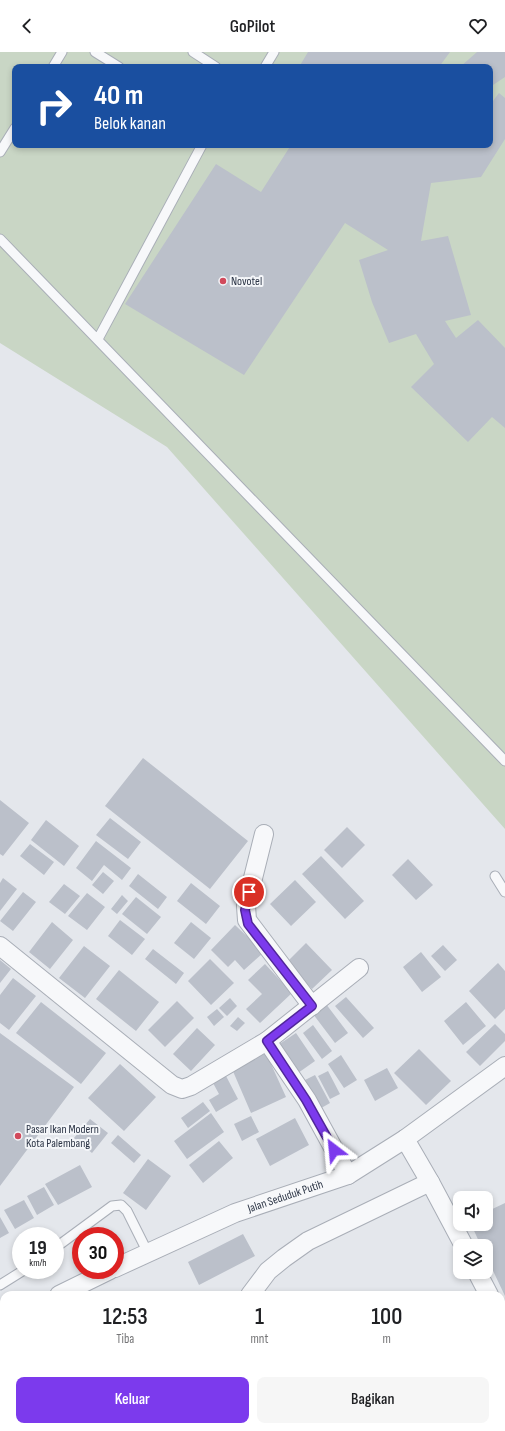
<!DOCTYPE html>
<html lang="id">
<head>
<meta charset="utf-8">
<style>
	body { margin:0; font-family:"Sofia Sans Condensed",sans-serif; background:#f6f6f6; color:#202124; height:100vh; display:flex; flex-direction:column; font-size:15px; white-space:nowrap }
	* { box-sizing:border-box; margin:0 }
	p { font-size:13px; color:#757577 }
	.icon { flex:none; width:22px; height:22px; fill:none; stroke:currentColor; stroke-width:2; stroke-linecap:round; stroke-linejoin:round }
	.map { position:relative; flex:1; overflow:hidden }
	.panel { position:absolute; left:0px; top:1239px; width:505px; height:140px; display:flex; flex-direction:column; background:#fff; border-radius:12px 12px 0 0; box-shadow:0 2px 6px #0003 }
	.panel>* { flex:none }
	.banner { position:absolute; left:12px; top:12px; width:481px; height:84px; border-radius:8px; box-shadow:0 2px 6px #0003; background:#1a4fa0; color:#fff; overflow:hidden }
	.controls { position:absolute; left:453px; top:1139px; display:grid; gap:8px }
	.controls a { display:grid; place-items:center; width:40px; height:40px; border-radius:8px; background:#fff; box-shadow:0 2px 6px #0003; font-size:20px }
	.speed { position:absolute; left:12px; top:1175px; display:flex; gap:8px; font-size:20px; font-weight:700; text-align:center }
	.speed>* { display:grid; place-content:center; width:52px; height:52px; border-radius:50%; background:#fff; box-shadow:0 2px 6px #0003; line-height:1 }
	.speed small { font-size:10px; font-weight:400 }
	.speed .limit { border:6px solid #d22; background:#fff; color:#111 }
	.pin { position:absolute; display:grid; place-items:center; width:34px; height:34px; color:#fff; margin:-17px; border:2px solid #fff; border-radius:50%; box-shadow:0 1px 4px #0007 }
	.me { position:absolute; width:44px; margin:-22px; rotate:331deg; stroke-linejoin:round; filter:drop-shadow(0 0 3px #0008) }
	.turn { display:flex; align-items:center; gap:14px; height:84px; padding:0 16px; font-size:18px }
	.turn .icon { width:52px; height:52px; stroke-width:2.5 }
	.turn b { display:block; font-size:28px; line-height:34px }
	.eta { display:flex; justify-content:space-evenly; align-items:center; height:68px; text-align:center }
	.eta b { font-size:24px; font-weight:600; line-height:28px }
	.cta { display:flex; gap:8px; margin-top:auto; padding:8px 16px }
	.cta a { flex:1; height:46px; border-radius:8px; background:#7c3aed; color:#fff; font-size:16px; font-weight:600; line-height:46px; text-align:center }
	.cta a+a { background:#f6f6f6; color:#202124 }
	header { display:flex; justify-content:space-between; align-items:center; height:52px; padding:0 16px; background:#fff; font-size:18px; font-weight:600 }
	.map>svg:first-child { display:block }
	.green { fill:#c9d6c5; fill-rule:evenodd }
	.building { fill:#bbc0ca }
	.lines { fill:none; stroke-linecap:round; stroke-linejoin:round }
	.service-casing { stroke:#a9aeb7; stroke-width:11 }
	.minor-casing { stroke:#a9aeb7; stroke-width:20 }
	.secondary-casing { stroke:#a9aeb7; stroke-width:24 }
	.service { stroke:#f7f8fa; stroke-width:9 }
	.minor { stroke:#f7f8fa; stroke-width:18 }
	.secondary { stroke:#fff; stroke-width:22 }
	.route-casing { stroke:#51269a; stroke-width:10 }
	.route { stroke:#7c3aed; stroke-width:7 }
	.poi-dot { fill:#d1495b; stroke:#f4f6f9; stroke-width:1.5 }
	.labels { text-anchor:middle; stroke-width:4; stroke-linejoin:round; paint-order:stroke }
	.poi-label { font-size:12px; fill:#2b3445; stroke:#f4f6f9; text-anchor:start }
	.street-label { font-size:12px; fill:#2b3445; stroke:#f4f6f9 }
</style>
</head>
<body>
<header><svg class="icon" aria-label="back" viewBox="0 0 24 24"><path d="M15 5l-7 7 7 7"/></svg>GoPilot<svg class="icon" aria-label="heart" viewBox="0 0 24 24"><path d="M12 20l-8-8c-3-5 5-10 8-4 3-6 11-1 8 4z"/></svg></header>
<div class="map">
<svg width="505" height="1379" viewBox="0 0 505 1379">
	<rect width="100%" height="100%" fill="#e4e7ec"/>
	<path class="green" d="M0 0H505V777L167 395 0 291ZM15 15H490V93H15Z"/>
	<path class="building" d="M308 0H450L439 15H299Z
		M477 0H505V25L490 35V15H460Z
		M499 41 505 46V87L481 125 431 131 421 189 448 184 471 263 445 269 456 286 478 268 505 296V376L492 365 468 390 411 335 434 312 416 282 389 291 372 250 359 208 388 198 345 171 244 323 125 252 216 112 261 140 291 93H490V47L493 49Z
		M143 706 248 789 210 837 105 754Z
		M0 748 29 771 3 804 0 802Z
		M110 766 141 790 128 807 96 783Z
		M46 768 79 794 64 814 31 788Z
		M347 775 365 793 342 816 324 798Z
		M96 789 131 816 122 828 104 813 92 829 76 816Z
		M30 792 54 810 44 823 20 804Z
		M321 804 364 849 345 867 302 822Z
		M408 807 433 833 416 848 392 823Z
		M103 820 114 829 103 842 92 833Z
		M138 822 167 845 158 857 129 834Z
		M3 826 17 837 0 859V831Z
		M295 828 316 850 291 874 270 852Z
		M191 831 220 854 206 872 177 849Z
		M64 832 80 844 65 862 49 850Z
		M23 840 36 850 13 879 0 869Z
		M87 841 105 855 87 878 68 864Z
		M122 843 128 849 117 862 111 857Z
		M136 845 161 865 147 882 122 862Z
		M120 868 145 887 132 903 108 884Z
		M52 870 73 888 50 917 29 900Z
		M191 870 211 886 194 907 174 891Z
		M235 873 253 890 262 902 244 918 235 908 228 915 211 898Z
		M306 891 332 918 312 937 287 910Z
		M443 893 457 908 445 919 431 904Z
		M84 894 110 914 85 946 59 926Z
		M153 897 184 921 176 932 145 907Z
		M421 900 441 925 422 940 403 915Z
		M210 907 234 931 211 953 188 929Z
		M0 908 11 917 0 931Z
		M498 911 505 919V957L495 967 469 939Z
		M265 912 292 941 260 971 246 957 262 942 248 928Z
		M119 918 159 950 136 979 96 947Z
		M13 926 36 944 9 978 0 971V943Z
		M346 945 374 976 363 986 335 954Z
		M230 946 237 954 227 964 219 956Z
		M177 949 194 966 165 995 148 978Z
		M41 950 106 1001 81 1032 16 981Z
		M466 950 486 974 463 993 444 969Z
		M326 952 348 981 335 991 313 962Z
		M217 957 224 965 214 974 207 965Z
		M238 965 245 971 237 979 230 974Z
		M495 972 505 982V989L480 1014 466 1000Z
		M313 973 332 999 322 1007 303 981Z
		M197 976 215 993 191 1019 173 1002Z
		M0 981 74 1035 0 1134Z
		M296 981 315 1009 298 1021 278 993Z
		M419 997 451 1029 426 1053 394 1021Z
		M266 1001 286 1045 251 1061 232 1017Z
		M341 1003 357 1028 344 1036 328 1012Z
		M120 1012 156 1045 124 1079 88 1046Z
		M387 1016 398 1036 375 1049 364 1028Z
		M328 1019 340 1042 330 1047 318 1024Z
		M315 1023 330 1051 316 1059 301 1030Z
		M226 1024 238 1047 216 1060 209 1048 219 1042 213 1031Z
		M203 1050 210 1059 188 1076 181 1066Z
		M211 1061 224 1080 187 1107 174 1089Z
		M251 1064 259 1080 242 1089 234 1072Z
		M295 1066 309 1093 270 1114 256 1087Z
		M90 1067 108 1081 92 1101 74 1086Z
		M118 1083 141 1103 134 1111 111 1091Z
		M219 1089 233 1106 203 1131 189 1113Z
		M148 1107 171 1124 146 1158 123 1141Z
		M80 1113 92 1135 58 1153 45 1132Z
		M44 1135 54 1153 37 1163 27 1144Z
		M24 1148 34 1166 15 1177 4 1158Z
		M505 1151V1244L486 1204V1194H481L471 1172H486V1160Z
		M0 1165 9 1181 0 1186Z
		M243 1182 255 1204 199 1233 188 1210Z
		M4 1297V1324L0 1318V1300Z
		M205 1375H276L273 1379H210Z"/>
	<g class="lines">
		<g class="service-casing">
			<path id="service" d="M95 0 119 15
				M193 0 216 15
				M53 15 62 0
				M265 15 274 0
				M0 100 15 76
				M0 187 505 709
				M98 287 202 93
				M495 824 505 840
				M55 1196 112 1154 121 1153 127 1159 148 1201
				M0 1233 24 1218"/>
		</g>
		<g class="minor-casing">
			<g id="minor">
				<path d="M264 782 246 854 247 868 312 954"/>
				<path d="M0 894 172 1033 182 1037 191 1034 267 989"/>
				<path d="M405 1087 430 1130 464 1194"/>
				<path d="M348 1123 307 1048 267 989 359 916"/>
				<path id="s1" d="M115 1216 235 1161 348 1123 405 1087 505 1014"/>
				<path d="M477 1220 489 1243"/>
				<path d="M59 1243 110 1218"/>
				<path d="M250 1243 268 1219 284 1206 308 1189 430 1130"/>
				<path d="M501 1266 505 1274"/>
				<path d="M0 1279 4 1276"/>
				<path d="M183 1375 189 1379"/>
				<path d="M280 1379 283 1375"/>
			</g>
		</g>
		<g class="secondary-casing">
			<path id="secondary" d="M0 1358 4 1361
				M25 1375 30 1379
				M0 1378 1 1379"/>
		</g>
		<use href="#service" class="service"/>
		<use href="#minor" class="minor"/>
		<use href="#secondary" class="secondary"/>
	</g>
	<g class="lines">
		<g class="route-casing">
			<path id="route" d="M249 840 245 858 248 872 312 954 267 989 306 1048 334 1098"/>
		</g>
		<use href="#route" class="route"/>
	</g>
	<g class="poi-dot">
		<circle cx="223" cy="229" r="4"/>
		<circle cx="18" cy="1084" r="4"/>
	</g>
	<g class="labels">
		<g class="poi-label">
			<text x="231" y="233">Novotel</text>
			<text x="26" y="1081">Pasar Ikan Modern<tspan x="26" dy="14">Kota Palembang</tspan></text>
		</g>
		<g class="street-label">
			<text dy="4" stroke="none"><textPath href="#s1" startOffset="185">Jalan Seduduk Putih</textPath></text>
		</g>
	</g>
</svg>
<div class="controls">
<a><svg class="icon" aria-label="sound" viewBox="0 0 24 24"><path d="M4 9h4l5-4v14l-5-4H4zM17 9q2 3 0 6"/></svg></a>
<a><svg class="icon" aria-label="layers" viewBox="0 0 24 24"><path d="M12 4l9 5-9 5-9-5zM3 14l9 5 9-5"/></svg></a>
</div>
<div class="speed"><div>19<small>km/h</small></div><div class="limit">30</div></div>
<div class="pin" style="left:249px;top:840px;background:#d93025"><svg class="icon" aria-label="arrive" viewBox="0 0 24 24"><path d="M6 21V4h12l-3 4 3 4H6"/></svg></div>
<svg class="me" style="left:334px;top:1098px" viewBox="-20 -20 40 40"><path d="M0-17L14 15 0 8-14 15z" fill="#7c3aed" stroke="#fff" stroke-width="4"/></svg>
<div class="banner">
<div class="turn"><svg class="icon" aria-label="right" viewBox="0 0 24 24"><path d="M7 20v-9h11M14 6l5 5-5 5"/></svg><div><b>40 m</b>Belok kanan</div></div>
</div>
<section class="panel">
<div class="eta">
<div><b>12:53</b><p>Tiba</p></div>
<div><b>1</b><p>mnt</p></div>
<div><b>100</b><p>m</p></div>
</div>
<div class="cta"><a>Keluar</a><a>Bagikan</a></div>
</section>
</div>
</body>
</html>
